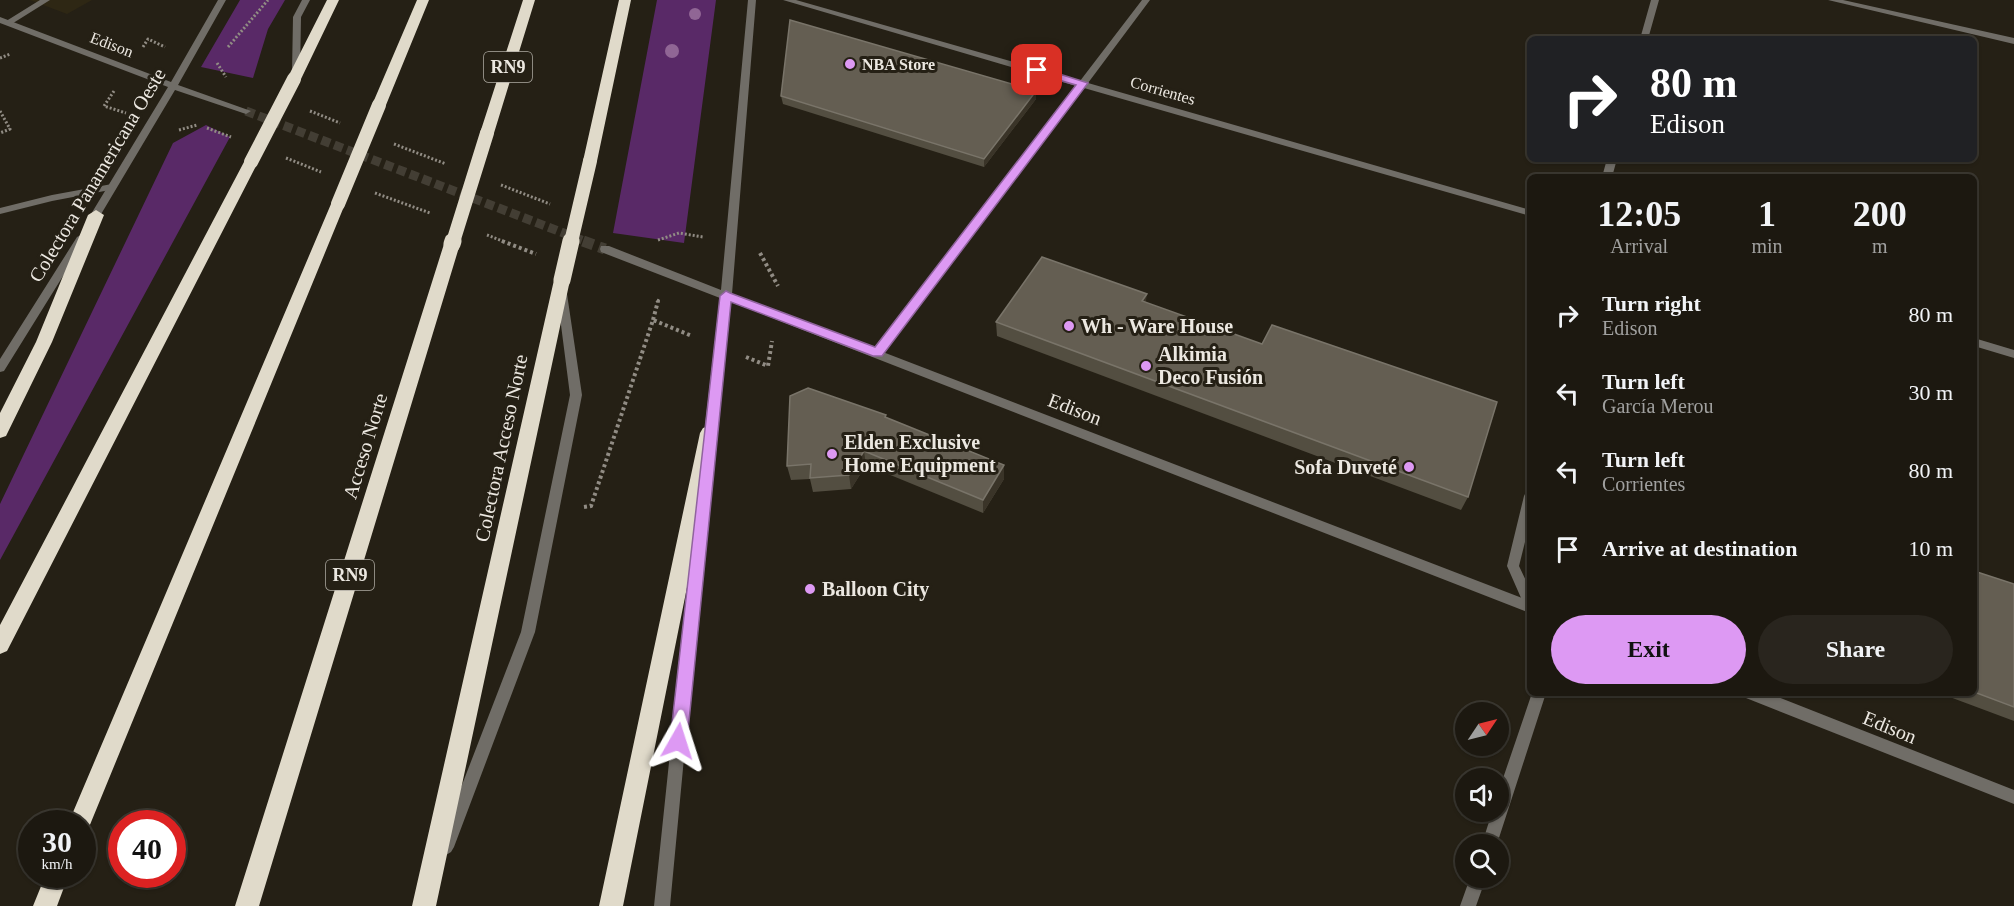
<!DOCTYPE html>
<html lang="en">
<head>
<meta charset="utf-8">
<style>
	body { margin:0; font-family:Georgia,serif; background:#29251e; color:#f1f3f6; height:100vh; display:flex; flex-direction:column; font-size:22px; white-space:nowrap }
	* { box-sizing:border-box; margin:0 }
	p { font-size:20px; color:#a0a09f }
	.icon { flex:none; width:33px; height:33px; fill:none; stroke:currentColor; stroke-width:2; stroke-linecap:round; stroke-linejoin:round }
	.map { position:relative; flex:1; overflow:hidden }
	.panel { position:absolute; left:1527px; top:174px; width:450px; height:522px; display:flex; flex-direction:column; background:#1c1810; border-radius:9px; box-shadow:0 2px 4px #0004,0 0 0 2px #3a3730 }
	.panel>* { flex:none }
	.banner { position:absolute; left:1527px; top:36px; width:450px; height:126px; border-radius:9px; box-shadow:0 2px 4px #0004,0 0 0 2px #3a3730; background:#202124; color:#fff; overflow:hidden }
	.needle { width:39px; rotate:55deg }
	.buttons { position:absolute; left:1455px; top:702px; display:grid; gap:12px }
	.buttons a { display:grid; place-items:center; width:54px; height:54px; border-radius:50%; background:#1c1810; box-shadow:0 2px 4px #0004,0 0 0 2px #3a3730; font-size:30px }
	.speed { position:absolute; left:18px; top:810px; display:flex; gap:12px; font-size:30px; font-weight:700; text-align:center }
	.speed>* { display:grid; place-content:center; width:78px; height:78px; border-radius:50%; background:#1c1810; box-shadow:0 2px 4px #0004,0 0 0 2px #3a3730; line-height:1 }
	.speed small { font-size:15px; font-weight:400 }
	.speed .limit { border:9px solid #d22; background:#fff; color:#111 }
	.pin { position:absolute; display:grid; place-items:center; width:51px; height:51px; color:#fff; margin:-26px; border-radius:12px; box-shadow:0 3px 9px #0006 }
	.me { position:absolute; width:66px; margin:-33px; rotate:6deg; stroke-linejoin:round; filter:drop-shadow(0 0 4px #0008) }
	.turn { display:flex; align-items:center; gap:21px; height:126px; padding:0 24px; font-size:27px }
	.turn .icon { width:78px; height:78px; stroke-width:2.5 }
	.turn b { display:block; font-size:42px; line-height:51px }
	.eta { display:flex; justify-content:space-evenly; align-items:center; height:102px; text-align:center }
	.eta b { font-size:36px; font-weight:700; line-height:42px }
	.cta { display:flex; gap:12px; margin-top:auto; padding:12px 24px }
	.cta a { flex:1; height:69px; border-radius:36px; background:#dd99f3; color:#111; font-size:24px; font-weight:700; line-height:69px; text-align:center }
	.cta a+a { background:#29251e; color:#f1f3f6 }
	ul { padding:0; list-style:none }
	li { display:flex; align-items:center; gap:18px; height:78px; padding:0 24px }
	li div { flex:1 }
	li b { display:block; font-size:22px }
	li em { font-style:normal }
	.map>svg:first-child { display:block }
	.built { fill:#2e2714 }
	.green { fill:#592967 }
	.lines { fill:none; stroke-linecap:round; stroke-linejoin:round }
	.tertiary-tunnel-far1 { stroke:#433e34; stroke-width:9; stroke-dasharray:9 4.5; stroke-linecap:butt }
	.tertiary-tunnel { stroke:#433e34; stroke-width:11; stroke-dasharray:11 6; stroke-linecap:butt }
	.path-far1 { stroke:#918c84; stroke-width:3; stroke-dasharray:2 2; stroke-linecap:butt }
	.path { stroke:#918c84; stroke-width:4; stroke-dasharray:3 3; stroke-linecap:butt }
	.service { fill:#706d67; fill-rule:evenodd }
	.minor { fill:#706d67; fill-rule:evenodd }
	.tertiary { fill:#706d67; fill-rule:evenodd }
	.motorway { fill:#e0daca; fill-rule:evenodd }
	.motorway-bridge-far1 { stroke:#e0daca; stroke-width:14 }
	.motorway-bridge { stroke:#e0daca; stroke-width:17 }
	.tree { fill:#906695 }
	.wall { fill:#534e41 }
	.shaded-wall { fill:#3a3428 }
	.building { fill:#645e52; stroke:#797469; stroke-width:1.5 }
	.route { fill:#dd99f3; stroke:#90639e; stroke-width:1.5 }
	.poi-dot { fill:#dd99f3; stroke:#252015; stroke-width:2 }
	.labels { text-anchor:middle; stroke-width:6; stroke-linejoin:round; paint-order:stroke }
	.far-street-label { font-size:16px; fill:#ece8e1; stroke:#252015 }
	.far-poi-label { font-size:16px; font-weight:bold; fill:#ece8e1; stroke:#252015; text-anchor:start }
	.shield { fill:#252015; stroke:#b0aca4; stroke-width:1.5 }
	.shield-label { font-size:18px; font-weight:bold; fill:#ece8e1 }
	.street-label { font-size:20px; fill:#ece8e1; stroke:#252015 }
	.poi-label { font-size:20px; font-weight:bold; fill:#ece8e1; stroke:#252015; text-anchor:start }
</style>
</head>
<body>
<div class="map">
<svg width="2014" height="906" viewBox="0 0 2014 906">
	<rect width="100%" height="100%" fill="#252015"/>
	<path class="built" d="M30 0H92L67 14Z"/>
	<path class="green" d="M240 0H285L268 29 253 78 201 67Z
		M657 0H716L684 243 613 233Z
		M206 125 230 137 0 560V504L173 143Z"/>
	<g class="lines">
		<path class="tertiary-tunnel-far1" d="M246 111 587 242"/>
		<path class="tertiary-tunnel" d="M583 241 605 249"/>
		<path class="path-far1" d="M143 47 148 39 165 47
			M228 47 268 0
			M0 58 10 54
			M217 63 226 77
			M114 91 104 106 126 113
			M0 111 10 129 0 133
			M310 111 340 123
			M207 128 231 137
			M179 130 197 125
			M394 144 446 164
			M286 158 321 172
			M501 185 550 204
			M375 193 430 213
			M487 235 505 242
			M658 240 679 233 703 237"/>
		<path class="path" d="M502 241 536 254
			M760 253 778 286
			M653 320 658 301 655 300
			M746 357 768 366 772 341
			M584 507 591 506 653 320 692 336"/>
		<path class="service" d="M40 0H50L10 25 3 23Z
			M302 0H310L301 17 300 73 296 76 292 73 293 17Z
			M112 184 115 185V189L52 201 0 214V208L52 195Z
			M562 290 567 294 582 395 535 632 454 847 451 852 446 855 441 852 438 847 521 632 570 395 557 294Z"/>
		<path class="minor" d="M783 0H796L1080 81 1142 0H1150L1088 83 1530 210V216L1084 88 882 356 878 357 872 353 874 350 1076 86Z
			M1651 0H1659L1648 39H1640Z
			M1828 0H1843L2014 38V44Z
			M1607 159H1617L1612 177H1602Z
			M1974 338 2014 350V358L1974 346Z
			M1530 491V522L1519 566 1530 589V609L1525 607 1507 566 1524 496 1526 492Z
			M1532 693H1546L1497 844H1482L1492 812H1498V793Z
			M1470 878H1486L1476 906H1460Z"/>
		<path class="tertiary" d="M218 0H226L178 85 251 111 246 114 243 113 175 90 94 226H86L85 224 168 87 0 23V17L171 82Z
			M748 0H756L732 294 1530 601V613L731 302 715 442 713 445H705L703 442 720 298 601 252 600 249 601 246H609L721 290Z
			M81 235 86 239 4 371 0 372V359L77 237Z
			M702 499 706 500 708 504 670 906H654L696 504 698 500Z
			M1744 693H1768L2014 790V804L1746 698Z"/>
		<path class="motorway" d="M327 0H339L301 79 299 82H289L287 79Z
			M417 0H429L386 105 379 109 374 108 372 105Z
			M523 0H535L494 133 492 136H482L480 133Z
			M619 0H631L597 161 590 166 583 161Z
			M251 157 258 162 7 651 0 654V625L244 162Z
			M338 199 345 204 87 832 82 834V824H68L331 204Z
			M96 210 104 215 52 342 6 436 0 438V413L36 342 88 215Z
			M452 239 457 240 460 244 259 906H235L444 244 447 240Z
			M562 274 568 276 570 280 436 906H412L554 280 556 276Z
			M709 426 715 428 718 433 623 906H599L700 433 703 428Z
			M46 874H69L57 906H33Z"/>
		<path class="motorway-bridge-far1" d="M251 162 294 79
			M338 204 379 105
			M453 242 487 133
			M571 242 590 161"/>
		<path class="motorway-bridge" d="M452 244 453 241
			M562 280 571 241"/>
	</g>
	<g class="tree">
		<circle cx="695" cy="14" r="6"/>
		<circle cx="672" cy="51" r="7"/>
	</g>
	<path class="wall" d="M781 96 1036 99 984 167 783 104Z
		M1146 303 1468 497 1461 510 997 336 996 322Z
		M887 418 1004 465V479L983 513 866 465 851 489 813 492 810 479 791 480 787 466Z
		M1974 571 2014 584V721L1939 693H1974Z"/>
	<path class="shaded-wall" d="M1036 91V99L984 167V159Z
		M1147 294 1145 308 1142 301Z
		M864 451 866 465 851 489 849 475Z
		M1004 465V479L983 513V500Z"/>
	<path class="building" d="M790 20 1036 91 984 159 781 96Z
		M1042 257 1147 294 1142 301 1262 344 1272 325 1497 402 1468 497 996 322Z
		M808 388 886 415 885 417 1004 465 983 500 864 451 849 475 810 478 811 464 787 466 790 396Z
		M1974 571 2014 584V707L1974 692Z"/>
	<path class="route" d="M1037 67 1088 83 882 356H873L731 302 687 741 684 746 678 748 673 746 670 741 720 296 726 291 730 293 875 347 1076 85 1034 73 1032 70Z"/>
	<g class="poi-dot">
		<circle cx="850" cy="64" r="6"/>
		<circle cx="1069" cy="326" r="6"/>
		<circle cx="1146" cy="366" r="6"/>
		<circle cx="832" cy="454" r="6"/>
		<circle cx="1409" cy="467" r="6"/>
		<circle cx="810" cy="589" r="6"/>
	</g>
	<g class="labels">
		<g class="far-street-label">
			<text transform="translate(112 44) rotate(21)" y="6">Edison</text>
			<text transform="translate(1163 90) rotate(16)" y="6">Corrientes</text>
		</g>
		<g class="far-poi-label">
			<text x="862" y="70">NBA Store</text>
		</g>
		<g class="shield">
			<rect x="484" y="52" width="48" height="30" rx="4.5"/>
			<rect x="326" y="560" width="48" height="30" rx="4.5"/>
		</g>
		<g class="shield-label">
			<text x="508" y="73">RN9</text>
			<text x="350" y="581">RN9</text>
		</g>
		<g class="street-label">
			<text transform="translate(97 175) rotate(-59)" y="7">Colectora Panamericana Oeste</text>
			<text transform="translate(1075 409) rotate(21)" y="7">Edison</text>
			<text transform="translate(365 446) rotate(-73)" y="7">Acceso Norte</text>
			<text transform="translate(501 448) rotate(-78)" y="7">Colectora Acceso Norte</text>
			<text transform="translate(1890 727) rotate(22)" y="7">Edison</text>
		</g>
		<g class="poi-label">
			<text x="1081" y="333">Wh - Ware House</text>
			<text x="1158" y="361">Alkimia<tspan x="1158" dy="23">Deco Fusión</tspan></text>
			<text x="844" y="449">Elden Exclusive<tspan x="844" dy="23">Home Equipment</tspan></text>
			<text x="1397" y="474" text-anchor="end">Sofa Duveté</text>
			<text x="822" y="596">Balloon City</text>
		</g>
	</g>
</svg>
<div class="buttons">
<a><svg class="needle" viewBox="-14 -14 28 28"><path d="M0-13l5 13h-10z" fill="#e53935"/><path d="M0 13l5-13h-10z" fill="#a0a09f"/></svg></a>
<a><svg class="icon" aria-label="sound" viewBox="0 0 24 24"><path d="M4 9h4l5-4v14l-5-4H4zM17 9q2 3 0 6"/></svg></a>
<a><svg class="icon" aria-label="search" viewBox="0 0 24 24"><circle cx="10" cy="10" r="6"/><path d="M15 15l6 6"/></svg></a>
</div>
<div class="speed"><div>30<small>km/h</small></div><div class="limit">40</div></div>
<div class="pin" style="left:1037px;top:70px;background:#d93025"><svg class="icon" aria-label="arrive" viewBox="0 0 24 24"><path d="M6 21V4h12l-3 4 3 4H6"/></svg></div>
<svg class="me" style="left:678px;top:741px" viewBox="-20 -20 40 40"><path d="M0-17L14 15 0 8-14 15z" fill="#dd99f3" stroke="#fff" stroke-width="4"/></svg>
<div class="banner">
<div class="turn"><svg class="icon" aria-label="right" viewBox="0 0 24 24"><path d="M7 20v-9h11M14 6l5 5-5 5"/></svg><div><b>80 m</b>Edison</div></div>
</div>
<section class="panel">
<div class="eta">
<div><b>12:05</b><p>Arrival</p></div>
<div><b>1</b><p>min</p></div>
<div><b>200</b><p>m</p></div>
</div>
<ul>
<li><svg class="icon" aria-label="right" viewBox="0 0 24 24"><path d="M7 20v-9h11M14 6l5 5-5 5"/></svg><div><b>Turn right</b><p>Edison</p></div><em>80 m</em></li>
<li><svg class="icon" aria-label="left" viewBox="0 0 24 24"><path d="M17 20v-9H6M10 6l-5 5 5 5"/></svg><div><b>Turn left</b><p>García Merou</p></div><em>30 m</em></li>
<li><svg class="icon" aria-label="left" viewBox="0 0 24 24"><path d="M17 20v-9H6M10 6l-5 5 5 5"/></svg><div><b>Turn left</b><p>Corrientes</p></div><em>80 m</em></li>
<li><svg class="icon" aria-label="arrive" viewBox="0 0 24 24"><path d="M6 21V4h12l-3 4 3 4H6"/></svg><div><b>Arrive at destination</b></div><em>10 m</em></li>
</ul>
<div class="cta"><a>Exit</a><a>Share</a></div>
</section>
</div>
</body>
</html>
